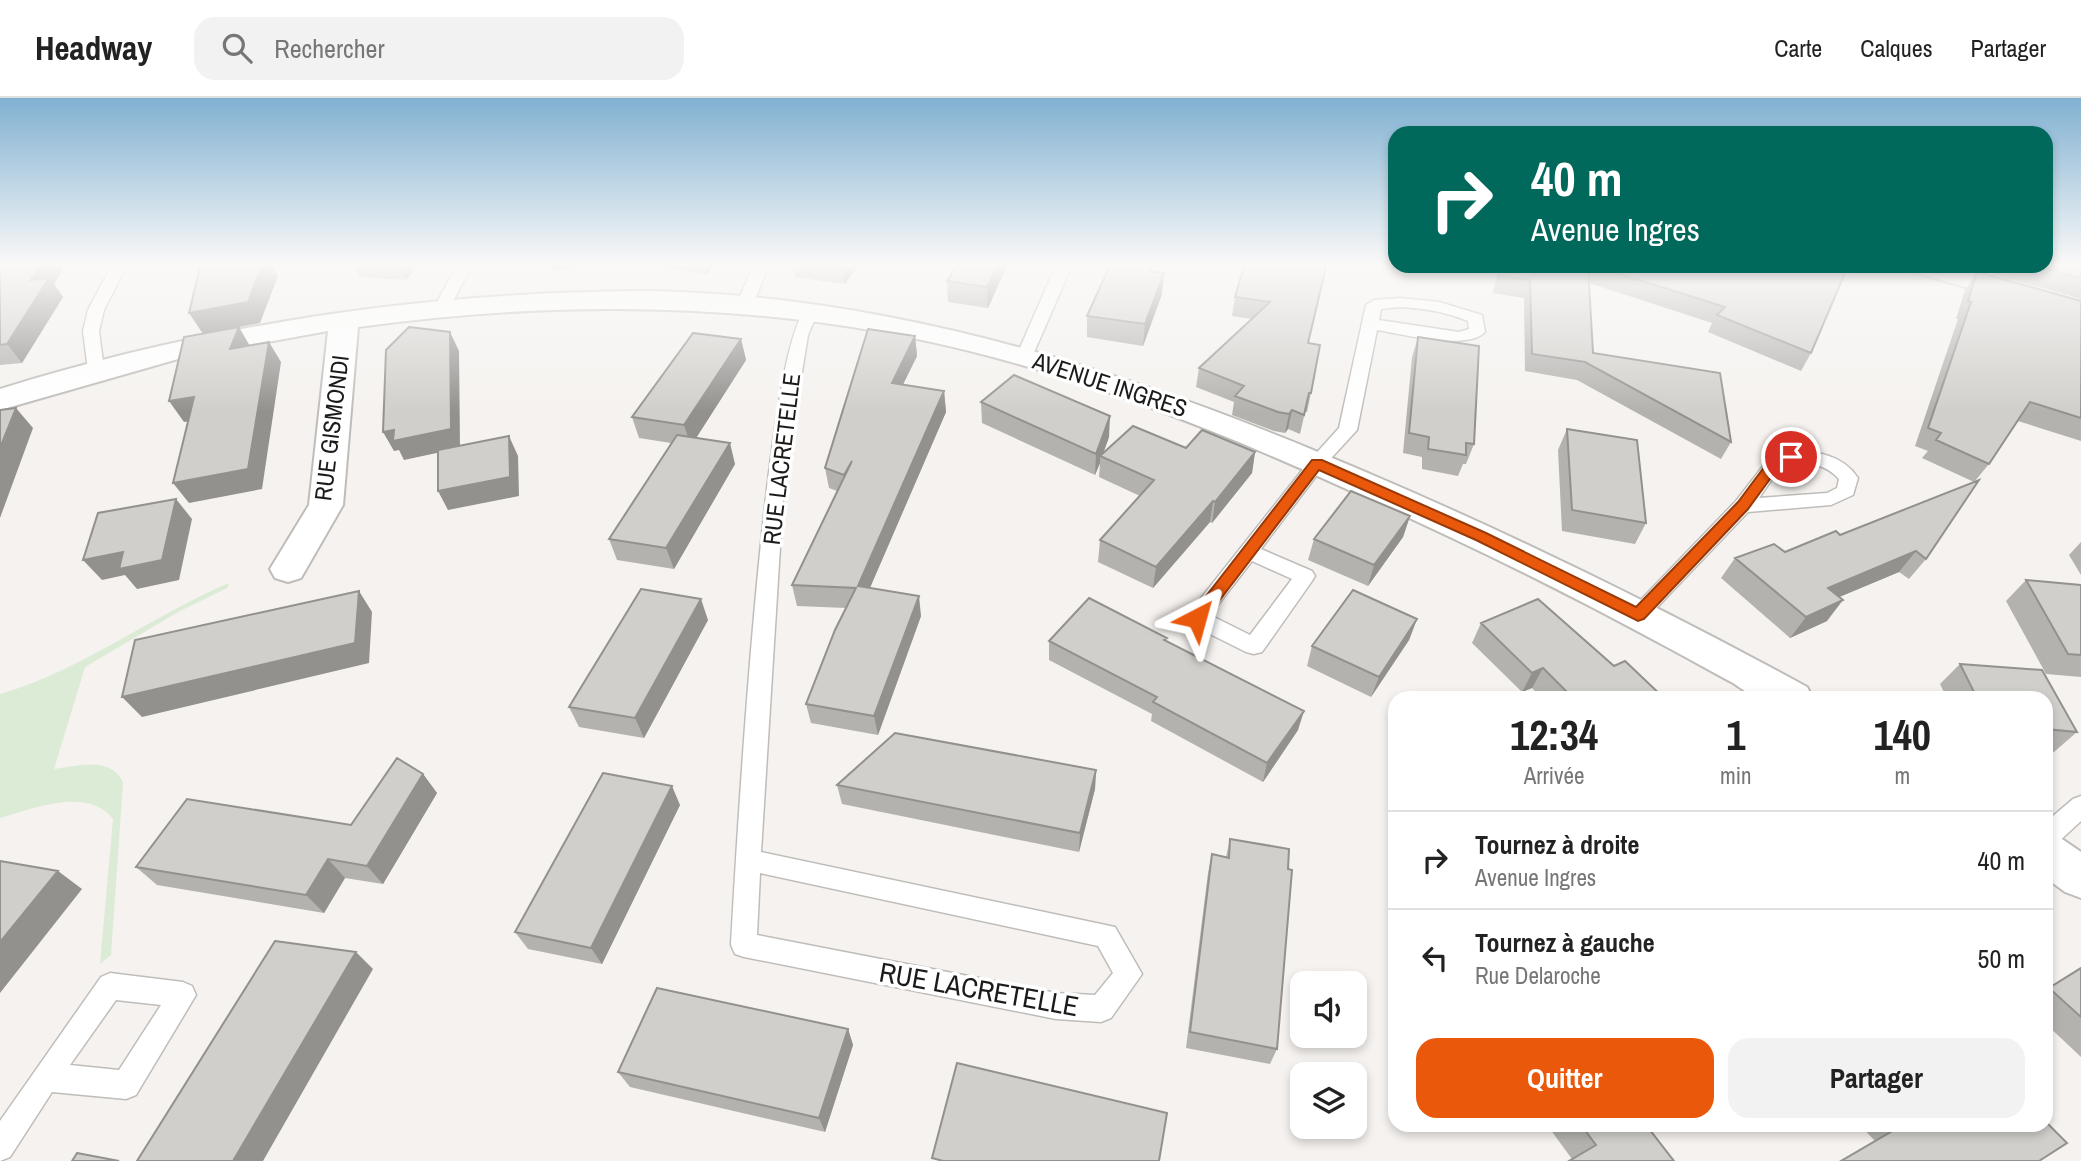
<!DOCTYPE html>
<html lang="fr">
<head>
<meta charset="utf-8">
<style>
	body { margin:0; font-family:"Archivo Narrow",sans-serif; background:#f2f2f2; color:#222; height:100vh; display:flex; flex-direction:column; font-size:26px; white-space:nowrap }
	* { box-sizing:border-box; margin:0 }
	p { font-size:23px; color:#767676 }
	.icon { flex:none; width:38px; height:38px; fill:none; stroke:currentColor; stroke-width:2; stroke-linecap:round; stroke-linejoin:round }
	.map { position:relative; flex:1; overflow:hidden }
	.drawer { position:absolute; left:1388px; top:593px; width:665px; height:441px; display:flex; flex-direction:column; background:#fff; border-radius:21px; box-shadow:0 4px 10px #0003 }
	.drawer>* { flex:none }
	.guide { position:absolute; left:1388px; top:28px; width:665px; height:147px; border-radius:21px; box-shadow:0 4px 10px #0003; background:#00695c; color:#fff; overflow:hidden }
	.buttons { position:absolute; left:1290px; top:873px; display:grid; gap:14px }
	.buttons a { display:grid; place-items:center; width:77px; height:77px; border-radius:14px; background:#fff; box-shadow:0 4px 10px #0003; font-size:35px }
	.pin { position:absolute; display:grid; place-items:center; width:60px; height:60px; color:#fff; margin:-30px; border:4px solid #fff; border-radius:50%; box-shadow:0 2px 7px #0007 }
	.me { position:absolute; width:77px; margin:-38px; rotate:39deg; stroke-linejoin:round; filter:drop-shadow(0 0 5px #0008) }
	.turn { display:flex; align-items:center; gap:24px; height:147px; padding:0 28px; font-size:32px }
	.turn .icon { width:91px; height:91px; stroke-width:2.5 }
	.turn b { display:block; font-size:49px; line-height:60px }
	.eta { display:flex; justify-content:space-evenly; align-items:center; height:119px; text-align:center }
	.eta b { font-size:42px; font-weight:800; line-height:49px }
	.action { display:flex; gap:14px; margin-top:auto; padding:14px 28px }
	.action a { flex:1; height:80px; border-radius:21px; background:#ea580c; color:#fff; font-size:28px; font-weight:800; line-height:80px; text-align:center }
	.action a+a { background:#f2f2f2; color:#222 }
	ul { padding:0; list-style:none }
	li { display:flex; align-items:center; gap:21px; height:98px; padding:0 28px; border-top:2px solid #e0e0e0 }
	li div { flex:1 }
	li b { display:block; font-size:26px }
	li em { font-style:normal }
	header { display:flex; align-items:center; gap:42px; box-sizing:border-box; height:98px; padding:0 35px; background:#fff; border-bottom:2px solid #e0e0e0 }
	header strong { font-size:33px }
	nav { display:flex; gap:38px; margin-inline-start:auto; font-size:24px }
	.search { width:490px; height:63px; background:#f2f2f2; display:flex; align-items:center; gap:18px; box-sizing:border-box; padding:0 24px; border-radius:21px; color:#767676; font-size:26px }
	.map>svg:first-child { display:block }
	.green { fill:#dcebd5 }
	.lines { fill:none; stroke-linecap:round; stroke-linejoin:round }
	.service-casing { stroke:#bfbdba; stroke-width:3 }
	.minor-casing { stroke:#bfbdba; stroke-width:4 }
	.service { fill:#fff; fill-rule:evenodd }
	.minor { fill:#fff; fill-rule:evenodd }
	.wall { fill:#b4b2af }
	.shaded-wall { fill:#92918e }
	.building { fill:#d1cfcb; stroke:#92918e; stroke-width:2 }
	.route { fill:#ea580c; stroke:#983908; stroke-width:2 }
	.labels { text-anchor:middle; stroke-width:7; stroke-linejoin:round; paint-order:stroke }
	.street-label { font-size:24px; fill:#1c1b1a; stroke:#fff }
	.near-street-label { font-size:28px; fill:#1c1b1a; stroke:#fff }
</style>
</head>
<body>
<header>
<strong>Headway</strong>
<div class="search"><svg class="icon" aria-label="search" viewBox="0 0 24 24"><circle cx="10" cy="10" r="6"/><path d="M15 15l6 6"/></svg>Rechercher</div>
<nav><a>Carte</a><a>Calques</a><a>Partager</a></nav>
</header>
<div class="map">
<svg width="2081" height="1063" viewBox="0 0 2081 1063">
	<rect width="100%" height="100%" fill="#f5f2ef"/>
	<path class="green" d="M229 485 227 490 178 514 85 569 54 671C76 669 109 657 123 684L111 857 100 866 113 721C88 688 32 711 0 720V596C83 572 151 518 229 485Z"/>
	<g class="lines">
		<g class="service-casing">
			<path id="service" d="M113 165H128L104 212 99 233 104 272 96 277 88 272 83 233 88 212Z
				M458 165H473L448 213H436L434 210Z
				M754 165H770L753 206 751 209H739L737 206Z
				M1057 165H1073L1032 259 1024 264 1018 263 1016 259Z
				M1400 200 1439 204 1482 217 1485 234C1467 253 1402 236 1377 232L1357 332 1323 369 1261 451 1312 473 1315 478 1312 483 1262 554 1254 556 1246 554 1190 526 1187 520 1190 514 1311 361 1339 330 1366 207 1374 202ZM1400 209C1424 210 1446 214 1468 223L1469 231 1459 234 1379 222 1381 211ZM1252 463 1292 481 1250 537 1210 517Z
				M810 209 818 214 808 237 784 385 761 754 1115 829 1142 876 1111 920 1101 924 1056 921 744 859 735 856 731 847C735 776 765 220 810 209ZM760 775 1098 848 1113 875 1095 897 1056 895 757 837Z
				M1791 353C1817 353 1843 357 1858 380L1853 397 1831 407 1748 414 1645 522 1638 525 1631 522 1628 517 1631 512 1736 403 1767 363ZM1794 365C1813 365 1826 367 1839 381L1837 390 1827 395 1759 400 1779 371Z
				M2081 698V723L2055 747 2046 750V724L2073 701Z
				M110 875 183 884 192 888 196 897 136 997 126 1001 52 994 10 1059 0 1063V1023L101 879ZM116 902 161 907 119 972 70 967Z"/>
		</g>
		<g class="minor-casing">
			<path id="minor" d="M1909 168H1954L2081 204V222L1913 174Z
				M654 193C904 199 1140 277 1368 375 1518 439 1664 511 1807 589L1813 600C1798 601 1775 604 1759 600 1751 598 1741 590 1733 585 1710 573 1688 560 1665 548 1595 510 1524 474 1452 440 1304 370 1151 301 993 259 785 203 570 200 358 229L343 407 301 480 288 484 275 480 270 471 309 407 328 233 185 259 0 312V291C213 225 431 193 654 193Z
				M2046 735 2062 741 2081 754V800L2065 794 2046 780Z"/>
		</g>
		<use href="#service" class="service"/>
		<use href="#minor" class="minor"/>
	</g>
	<path class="wall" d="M0 165 54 186 63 199 22 265 0 267Z
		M353 165H420L406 182 360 179Z
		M657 165H716L707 176 658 169Z
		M771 165H860L845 186 795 179 793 169 772 166Z
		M958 165H1008L988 210 948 204 947 183Z
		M1245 165 1308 245 1311 295 1307 314H1305L1300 336 1288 331 1285 335 1274 333 1232 317 1234 304 1196 289 1199 270 1252 221 1232 218 1235 199Z
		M2081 165V201L1972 170 1973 168H2046Z
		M1499 168H1848L1811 255 1801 273 1708 234 1712 225 1589 185 1593 255 1731 344 1721 361 1577 282 1525 273 1524 200 1493 195Z
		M1153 174 1162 196 1143 248 1087 239V218Z
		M1977 174 2081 203V343L2018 323 1989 366 1975 383 1926 461 1909 481 1899 474 1839 499 1827 523 1790 540 1721 480 1735 460 1785 454 1840 437 1974 384 1922 360 1928 353 1915 348 1958 221H1956L1965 192Z
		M915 238 917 258 903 286 944 293 946 314 870 490 921 518 878 637 811 625 806 606 846 510 797 508 792 487 837 393 829 390 825 370Z
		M1418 239 1474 346 1466 366H1463L1458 378 1422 371V359L1403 355 1412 259Z
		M741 241 746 262 696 340 735 366 674 471 617 462 609 441 671 345 639 340 632 319Z
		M981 304 1109 339 1103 355 1186 350 1255 354 1252 375 1212 425 1210 424 1153 490 1098 464 1100 442 1140 398 1099 379 1100 365 1095 377 982 325Z
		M1567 331 1646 425 1635 446 1562 433 1558 352Z
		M1410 418 1403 439 1368 488 1308 462 1314 441Z
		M2081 444V477L2069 457Z
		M2026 482 2081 487V579L2046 576 2006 503Z
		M1417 521 1409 542 1371 599 1307 568 1312 548Z
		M708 522 644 640 579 629 569 609Z
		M1481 525 1614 568 1664 600H1542L1532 590 1522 594 1472 545Z
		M1049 543H1166L1298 632 1263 684 1151 623 1152 616 1049 562Z
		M1960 566 2042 572 2077 634 2054 654 2046 653V600H1947L1940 586Z
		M1096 672 1095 691 1079 754 842 706 837 687Z
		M423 676 437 695 383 786 345 780 324 815 157 787 136 769 351 727Z
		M680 707 602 866 528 851 515 834Z
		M1230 741 1277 951 1270 966 1186 950 1208 775 1212 756 1226 759Z
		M2081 870V959L2046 926V892Z
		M848 931 853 947 825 1034 630 989 618 974Z
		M1547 1027H1646L1572 1061Z
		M1860 1027H2046L1875 1043Z"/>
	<path class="shaded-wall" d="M42 165H67L54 186 63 199 22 265 7 246 31 182Z
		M263 165H271L278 178 260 225 239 229 251 250 243 272 203 236 189 215Z
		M399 165H420L406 182 398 166Z
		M549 165H594L552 173Z
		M704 165H716L707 176Z
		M844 165H860L845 186 842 167Z
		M999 165H1008L988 210 987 189Z
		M1164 175 1162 196 1143 248 1145 226Z
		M450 234 459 253 460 350 404 362 399 352 394 353 383 334Z
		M915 238 917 258 894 305 892 285Z
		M741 241 746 262 691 348 684 327Z
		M269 244 281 264 262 391 189 405 173 385Z
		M944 293 946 314 862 508 858 488Z
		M194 299 208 320 184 324 169 303Z
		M16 310 33 330 0 420V350Z
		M1292 312 1288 331 1285 335 1289 316Z
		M1110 318 1109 339 1102 359 1100 358V365L1095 377 1096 356Z
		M509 338 518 358 519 398 448 412 438 393Z
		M730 345 735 366 674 471 666 450Z
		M1255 354 1252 375 1212 425 1215 404Z
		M176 401 192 421 179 482 137 491 125 477 102 482 83 462 123 454Z
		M1213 403 1210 424 1153 490 1156 469Z
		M1410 418 1403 439 1368 488 1374 467Z
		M1916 453 1899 474 1813 510 1828 490Z
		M359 493 372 514 369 565 142 619 122 599Z
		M919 498 921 518 878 637 874 618Z
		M701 501 708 522 644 640 635 620Z
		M1843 502 1827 523 1790 540 1806 519Z
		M1417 521 1409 542 1371 599 1379 579Z
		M1543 570 1532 590 1522 594 1532 575Z
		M1304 613 1298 632 1263 684 1267 665Z
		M1096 672 1095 691 1079 754 1080 735Z
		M423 676 437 695 383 786 367 768Z
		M672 688 680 707 602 866 591 850Z
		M328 761 345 780 324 815 306 797Z
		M58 773 82 791 0 895V844Z
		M356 854 373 871 263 1063H233Z
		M848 931 853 947 825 1034 819 1020Z"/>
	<path class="building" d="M0 165H42L31 182 49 180 7 246 0 247Z
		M201 165H263L248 204 189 215Z
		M827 165H844L842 167Z
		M958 165H999L987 189 947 183Z
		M1111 165H1153L1150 173 1164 175 1145 226 1087 218Z
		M1245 165H1327L1308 245 1320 247 1311 295H1309L1304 317 1292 312 1289 316 1278 314 1235 298 1244 288 1199 270 1270 204 1235 199Z
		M2046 165H2081V180L2038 168H2046Z
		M1501 168H1588L1593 255 1720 275 1731 344 1585 264 1532 256 1530 182 1499 178Z
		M1594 168H1848L1811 255 1717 217 1725 209Z
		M1977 174 2081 203V320L2030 304 1989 366 1936 342 1941 335 1928 330 1971 204 1968 203Z
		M239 229 230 251 269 244 248 371 173 385 194 299 169 303 184 239Z
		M409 229 450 234 451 331 393 343 394 332 383 334 386 252Z
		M868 231 915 238 892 285 944 293 858 488 919 498 874 618 806 606 835 532 856 490 792 487 852 363 844 377 825 370Z
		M693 235 741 241 684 327 632 319Z
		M1418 239 1479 248 1474 346 1466 345V357L1428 351 1429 339 1409 335Z
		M1014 277 1110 318 1096 356 981 304Z
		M16 310 0 350V312Z
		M1133 328 1186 350 1202 332 1255 354 1215 404 1213 403 1156 469 1100 442 1154 382 1100 358Z
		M1567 331 1637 342 1646 425 1572 412Z
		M677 337 730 345 666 450 609 441Z
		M509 338 510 379 438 393V352Z
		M1979 382 1926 461 1916 453 1828 490 1843 502 1806 519 1735 460 1774 446 1785 454 1836 433 1840 437Z
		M1351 393 1410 418 1374 467 1314 441Z
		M176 401 162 462 119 471 123 454 83 462 98 415Z
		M2026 482 2081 487V557L2068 556Z
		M641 491 701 501 635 620 569 609Z
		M1353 492 1417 521 1379 579 1312 548Z
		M359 493 355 545 122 599 135 542Z
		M1089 500 1167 540 1164 542 1304 613 1267 665 1153 604 1157 599 1049 543Z
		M1538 501 1614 568 1625 563 1664 600H1573L1543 570 1532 575 1481 525Z
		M1960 566 2042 572 2077 634 2046 631V600H1977Z
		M895 635 1096 672 1080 735 837 687Z
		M397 660 423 676 367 768 328 761 306 797 136 769 187 701 351 727Z
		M603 675 672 688 591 850 515 834Z
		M1230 741 1289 751 1288 771 1292 772 1277 951 1190 934 1212 756 1229 760Z
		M0 763 58 773 0 844Z
		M275 843 356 854 233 1063H137Z
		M2081 870V919L2049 890Z
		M657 890 848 931 819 1020 618 974Z
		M957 965 1167 1015 1159 1063H943L932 1060Z
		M2046 1024 2067 1045 2039 1063H1841L1899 1029 1897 1027H2046Z
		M1581 1027H1646L1674 1063H1569L1596 1047Z
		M77 1055 119 1063H72Z"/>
	<linearGradient id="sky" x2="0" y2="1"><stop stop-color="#81b1d2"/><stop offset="0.53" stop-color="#faf9f8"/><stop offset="1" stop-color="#faf9f8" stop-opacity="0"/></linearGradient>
	<rect width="2081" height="314" fill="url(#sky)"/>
	<path class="route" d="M1791 354 1796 355V362L1778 370 1748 411 1644 521 1638 523 1476 442 1319 372 1203 524H1192L1189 520 1312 362H1322L1486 435 1636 509 1738 404 1768 364Z"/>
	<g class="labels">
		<g class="street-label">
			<text transform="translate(1110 287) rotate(18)" y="8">AVENUE INGRES</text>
			<text transform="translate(332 330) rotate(-83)" y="8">RUE GISMONDI</text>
			<text transform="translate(782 361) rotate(-83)" y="8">RUE LACRETELLE</text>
		</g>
		<g class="near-street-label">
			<text transform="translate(979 891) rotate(10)" y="10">RUE LACRETELLE</text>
		</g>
	</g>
</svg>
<div class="buttons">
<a><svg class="icon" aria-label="sound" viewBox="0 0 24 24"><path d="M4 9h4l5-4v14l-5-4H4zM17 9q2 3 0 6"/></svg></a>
<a><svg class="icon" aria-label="layers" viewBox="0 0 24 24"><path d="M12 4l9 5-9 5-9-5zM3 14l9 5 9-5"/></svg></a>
</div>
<div class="pin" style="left:1791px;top:359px;background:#d93025"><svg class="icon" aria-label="arrive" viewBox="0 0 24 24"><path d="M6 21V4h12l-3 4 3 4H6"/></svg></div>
<svg class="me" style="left:1197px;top:520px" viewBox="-20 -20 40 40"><path d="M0-17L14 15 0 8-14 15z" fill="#ea580c" stroke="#fff" stroke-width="4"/></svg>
<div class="guide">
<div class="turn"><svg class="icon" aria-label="right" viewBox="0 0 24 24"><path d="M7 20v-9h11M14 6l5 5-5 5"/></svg><div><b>40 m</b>Avenue Ingres</div></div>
</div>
<section class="drawer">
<div class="eta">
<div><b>12:34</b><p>Arrivée</p></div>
<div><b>1</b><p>min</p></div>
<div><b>140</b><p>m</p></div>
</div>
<ul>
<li><svg class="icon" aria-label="right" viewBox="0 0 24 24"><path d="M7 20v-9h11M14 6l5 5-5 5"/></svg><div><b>Tournez à droite</b><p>Avenue Ingres</p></div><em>40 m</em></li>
<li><svg class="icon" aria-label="left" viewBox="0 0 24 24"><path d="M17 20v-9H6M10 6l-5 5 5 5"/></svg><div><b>Tournez à gauche</b><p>Rue Delaroche</p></div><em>50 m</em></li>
</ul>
<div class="action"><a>Quitter</a><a>Partager</a></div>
</section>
</div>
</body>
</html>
